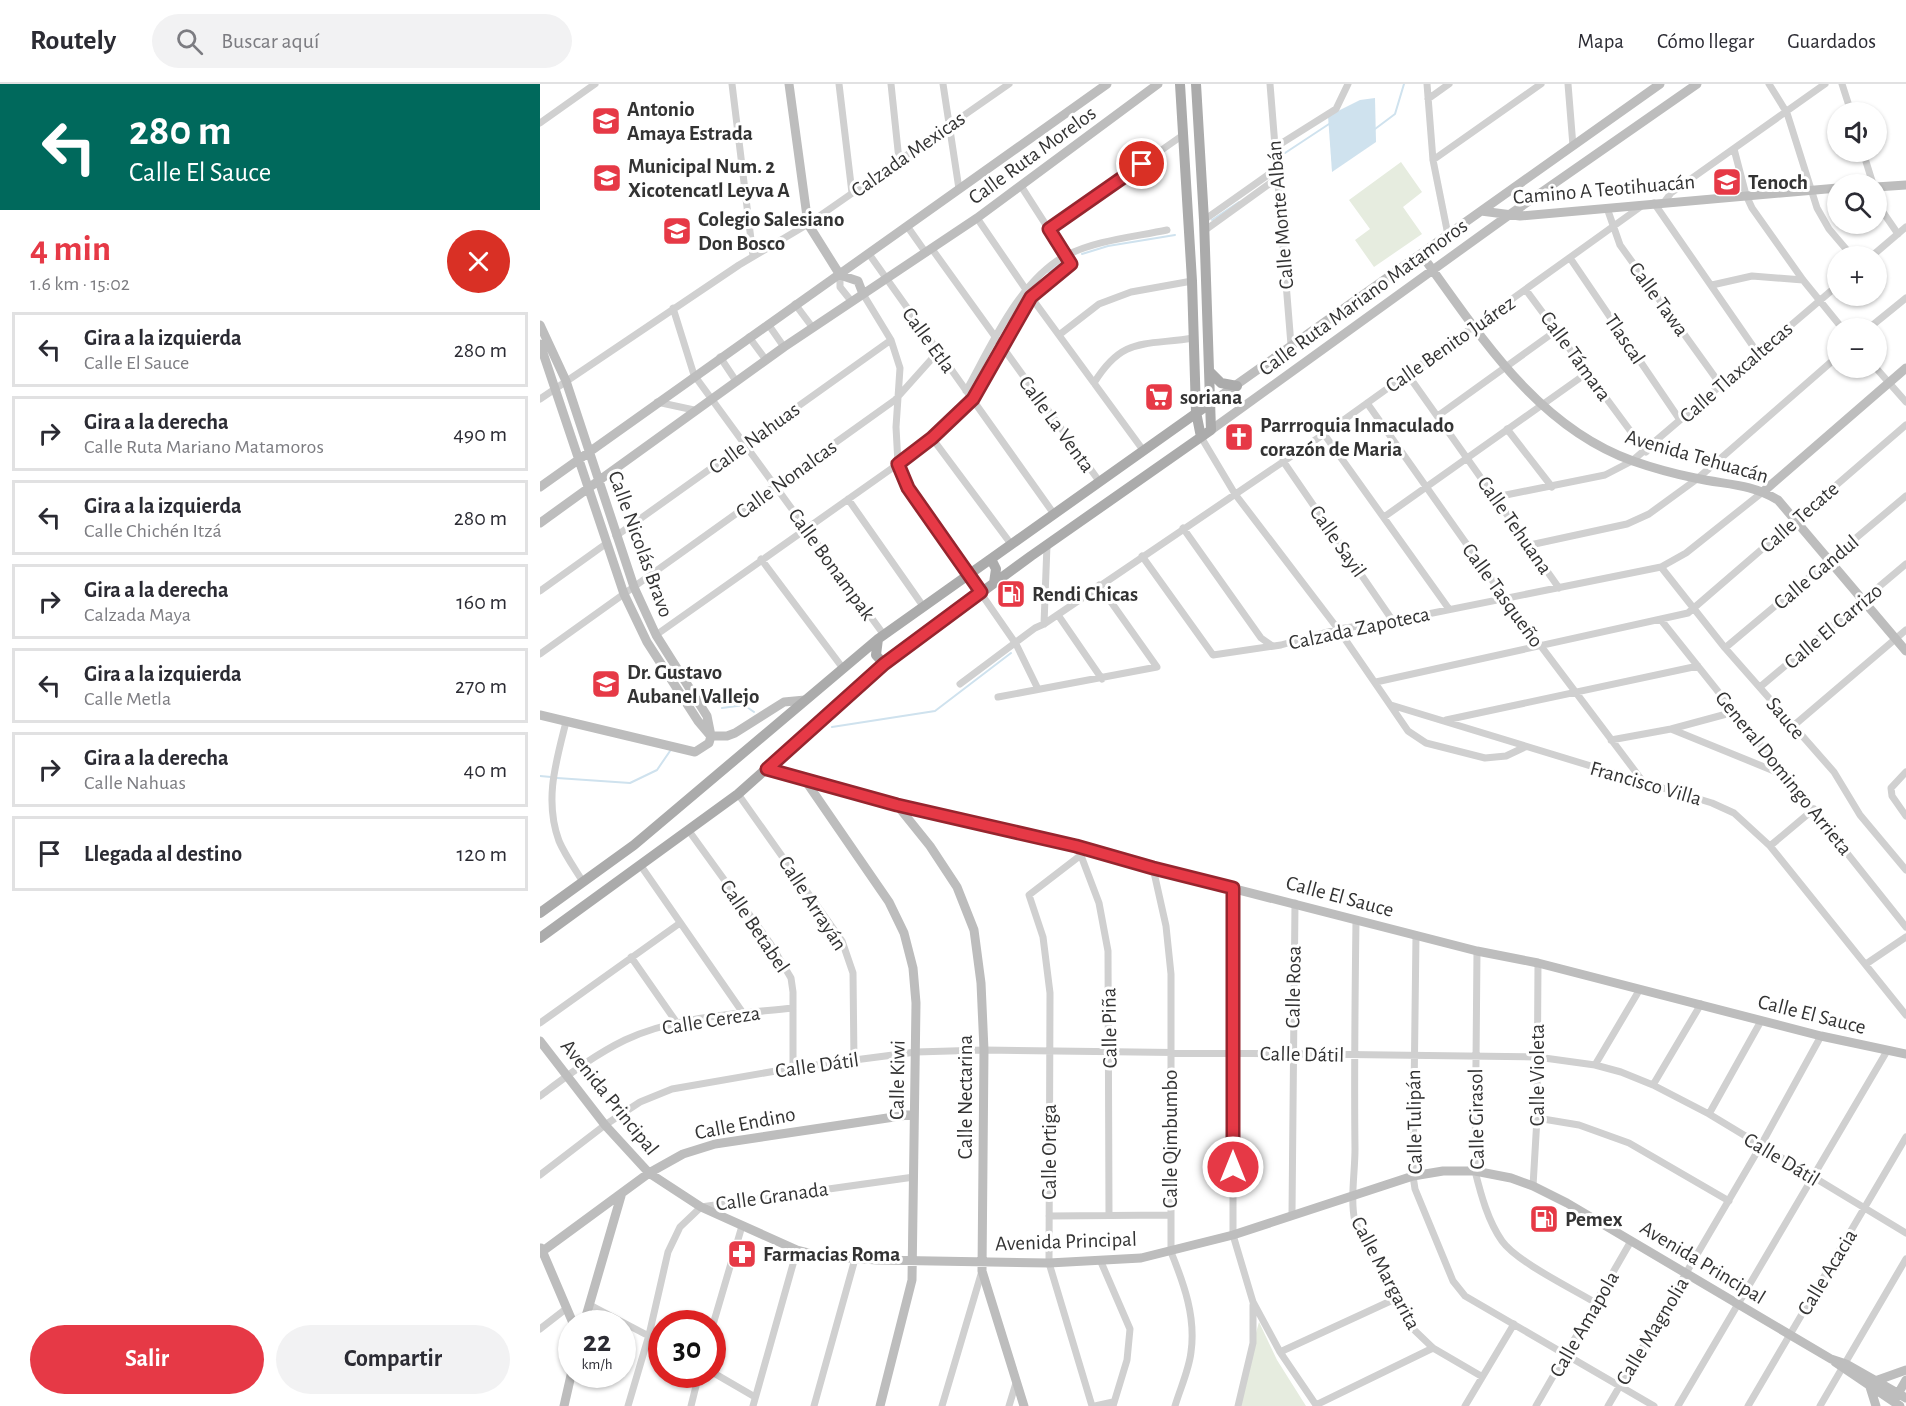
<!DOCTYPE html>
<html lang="es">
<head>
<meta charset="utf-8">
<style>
	body { margin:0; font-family:"Alegreya Sans",sans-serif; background:#f2f2f3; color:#2b2b33; height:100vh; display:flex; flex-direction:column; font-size:22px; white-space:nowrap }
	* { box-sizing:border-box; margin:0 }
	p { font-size:20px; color:#7c7c81 }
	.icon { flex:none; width:33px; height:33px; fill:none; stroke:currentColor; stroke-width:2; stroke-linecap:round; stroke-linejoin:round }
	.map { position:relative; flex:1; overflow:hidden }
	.details { display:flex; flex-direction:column; background:#fff; width:540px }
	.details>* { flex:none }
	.top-card { background:#00695c; color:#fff; overflow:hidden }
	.buttons { position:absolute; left:1287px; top:18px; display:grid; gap:12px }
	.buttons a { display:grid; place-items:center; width:60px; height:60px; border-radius:50%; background:#fff; box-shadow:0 2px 4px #0004; font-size:30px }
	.speed { position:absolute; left:18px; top:1226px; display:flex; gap:12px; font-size:30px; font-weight:700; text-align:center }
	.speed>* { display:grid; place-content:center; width:78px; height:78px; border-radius:50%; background:#fff; box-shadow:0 2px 4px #0004; line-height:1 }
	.speed small { font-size:15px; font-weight:400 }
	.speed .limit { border:9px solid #d22; background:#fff; color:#111 }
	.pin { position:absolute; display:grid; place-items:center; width:51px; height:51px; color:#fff; margin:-26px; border:3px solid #fff; border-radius:50%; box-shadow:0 2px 6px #0007 }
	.me { position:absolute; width:66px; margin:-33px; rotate:0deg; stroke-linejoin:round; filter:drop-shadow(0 0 4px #0008) }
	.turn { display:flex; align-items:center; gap:21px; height:126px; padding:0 30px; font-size:27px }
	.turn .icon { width:78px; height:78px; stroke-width:2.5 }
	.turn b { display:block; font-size:42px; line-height:51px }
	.round { display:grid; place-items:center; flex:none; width:63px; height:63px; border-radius:32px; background:#f2f2f3 }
	.head { display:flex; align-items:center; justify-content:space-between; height:102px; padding:0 30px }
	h1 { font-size:36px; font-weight:600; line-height:45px; color:#e63946 }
	.cta { display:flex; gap:12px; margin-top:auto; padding:12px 30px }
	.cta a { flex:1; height:69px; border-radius:36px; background:#e63946; color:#fff; font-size:24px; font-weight:600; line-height:69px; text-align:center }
	.cta a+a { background:#f2f2f3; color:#2b2b33 }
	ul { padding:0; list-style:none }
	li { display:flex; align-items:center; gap:18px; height:75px; margin:0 12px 9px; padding:0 18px; border:3px solid #e1e1e2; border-radius:0px }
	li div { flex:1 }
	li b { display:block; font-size:22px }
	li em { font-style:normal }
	header { display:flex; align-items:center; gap:36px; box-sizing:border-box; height:84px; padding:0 30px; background:#fff; border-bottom:2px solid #e1e1e2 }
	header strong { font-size:28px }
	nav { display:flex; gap:33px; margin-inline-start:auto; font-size:21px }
	.search { width:420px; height:54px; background:#f2f2f3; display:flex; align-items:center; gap:15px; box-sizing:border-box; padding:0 21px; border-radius:33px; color:#7c7c81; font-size:22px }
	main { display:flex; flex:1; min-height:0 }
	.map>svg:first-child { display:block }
	.green { fill:#e6ecdf }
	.water { fill:#cfe2ee }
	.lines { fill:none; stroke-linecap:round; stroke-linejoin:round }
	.stream { stroke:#cfe2ee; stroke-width:2 }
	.street { stroke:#d0d0d0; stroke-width:7 }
	.secondary { stroke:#bdbdbd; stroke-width:9 }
	.primary { stroke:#ababab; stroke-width:10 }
	.route-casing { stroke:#96252e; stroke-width:15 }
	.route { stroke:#e63946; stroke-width:10 }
	.labels { text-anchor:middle; stroke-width:6; stroke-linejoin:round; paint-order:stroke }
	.poi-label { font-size:21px; font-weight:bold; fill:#333; stroke:#fff; text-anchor:start }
	.street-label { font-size:21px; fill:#333; stroke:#fff }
</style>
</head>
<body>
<header>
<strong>Routely</strong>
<div class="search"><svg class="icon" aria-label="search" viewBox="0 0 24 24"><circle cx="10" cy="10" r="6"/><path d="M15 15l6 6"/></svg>Buscar aquí</div>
<nav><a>Mapa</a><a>Cómo llegar</a><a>Guardados</a></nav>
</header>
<main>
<section class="details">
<div class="top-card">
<div class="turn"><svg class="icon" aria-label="left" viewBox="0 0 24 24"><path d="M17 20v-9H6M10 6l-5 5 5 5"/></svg><div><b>280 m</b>Calle El Sauce</div></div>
</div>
<div class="head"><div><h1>4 min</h1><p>1.6 km · 15:02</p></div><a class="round" style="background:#d93025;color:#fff"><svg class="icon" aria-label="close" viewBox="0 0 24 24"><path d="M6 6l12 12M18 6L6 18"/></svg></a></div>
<ul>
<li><svg class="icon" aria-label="left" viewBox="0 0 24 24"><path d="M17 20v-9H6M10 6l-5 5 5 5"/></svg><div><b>Gira a la izquierda</b><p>Calle El Sauce</p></div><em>280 m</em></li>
<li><svg class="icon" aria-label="right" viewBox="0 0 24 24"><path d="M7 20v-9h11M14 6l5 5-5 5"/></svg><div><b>Gira a la derecha</b><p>Calle Ruta Mariano Matamoros</p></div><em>490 m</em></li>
<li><svg class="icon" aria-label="left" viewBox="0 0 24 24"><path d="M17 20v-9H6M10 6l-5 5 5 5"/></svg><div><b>Gira a la izquierda</b><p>Calle Chichén Itzá</p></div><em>280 m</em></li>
<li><svg class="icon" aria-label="right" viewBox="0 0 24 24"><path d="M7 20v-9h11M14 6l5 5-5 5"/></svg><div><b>Gira a la derecha</b><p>Calzada Maya</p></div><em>160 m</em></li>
<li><svg class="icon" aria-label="left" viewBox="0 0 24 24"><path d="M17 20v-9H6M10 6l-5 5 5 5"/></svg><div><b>Gira a la izquierda</b><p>Calle Metla</p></div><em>270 m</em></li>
<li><svg class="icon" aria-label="right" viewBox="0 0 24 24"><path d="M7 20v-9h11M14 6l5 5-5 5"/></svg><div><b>Gira a la derecha</b><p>Calle Nahuas</p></div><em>40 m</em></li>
<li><svg class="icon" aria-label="arrive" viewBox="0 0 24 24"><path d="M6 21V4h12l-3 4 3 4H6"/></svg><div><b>Llegada al destino</b></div><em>120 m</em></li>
</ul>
<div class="cta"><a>Salir</a><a>Compartir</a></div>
</section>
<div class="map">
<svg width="1366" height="1322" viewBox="0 0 1366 1322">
	<rect width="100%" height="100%" fill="#fff"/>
	<path class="green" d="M861 78 882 108 863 123 882 150 834 183 815 156 830 145 809 116Z
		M719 1238 737 1276 766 1322H696Z"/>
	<path class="water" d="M835 14 836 58 792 88 788 32 820 16Z"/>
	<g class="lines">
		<path class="stream" d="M835 45 855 30 864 0
			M745 69 789 40
			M672 136 699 118
			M542 170 568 162 635 151
			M508 188 523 178
			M469 241 479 221
			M440 291 453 268
			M182 624 204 621 214 628
			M292 643 395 627 471 569
			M0 692 11 693
			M17 694 90 699 117 686 130 667"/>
		<path class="street" d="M192 0 213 172
			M299 0 312 109
			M351 0 359 76
			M403 0 419 105
			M730 0 751 261
			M887 0 893 76 908 151
			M1028 0 1033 62
			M1229 0 1247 29 1277 124 1289 145 1312 172
			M1302 0 1311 28
			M888 15 909 0
			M0 39 55 0
			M734 64 796 25 808 0
			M1194 65 1206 111 1212 124 1263 196 1302 244
			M1323 68 1333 100
			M893 76 1001 0
			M1125 117 1131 109 1285 0
			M1336 118 1358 150
			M1114 119 1217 268
			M1067 124 1080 161 1180 300
			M437 134 491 213 603 366
			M664 136 735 86
			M367 142 386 169
			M509 145 643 51
			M664 147 736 95
			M392 165 559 397
			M329 170 514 430
			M1332 172 1366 143
			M1030 174 1140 336
			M300 191V203L312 218
			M1172 201 1212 192 1263 196
			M986 206 1106 368
			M323 210 351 256 360 284 356 343 358 380 368 404 476 560 497 603
			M255 220 273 244
			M133 224 154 291 344 551
			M228 240 244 263
			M1329 244 1366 214
			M519 251 559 220 591 208 652 197
			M209 253 226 276
			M180 273 196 297
			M1336 284 1366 318
			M868 291 1019 504
			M554 299C583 252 604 262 654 254
			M426 307C451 262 479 197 525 172 556 156 594 153 627 146
			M0 315 199 181 268 140 469 0
			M117 318 154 326
			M827 319 964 513 1104 699
			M899 331 1017 246
			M967 345 1012 403
			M784 350 909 525
			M661 353 695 410 798 545 868 647 886 659 945 674 966 672 985 663
			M392 354 471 460
			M743 377 853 537
			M956 413 1065 391 1092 377 1298 201
			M308 415 383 522
			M844 433 1047 289
			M643 444 721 554 731 561
			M76 452 351 256
			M990 461 1087 440 1109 430 1157 395 1298 272
			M602 472 673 571 741 561 798 545 853 537 1121 483 1146 469 1224 407
			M221 475 302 583
			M1121 483 1185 564 1294 688 1320 731 1366 786
			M0 507 67 459
			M518 531 562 595
			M1121 536 1366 843
			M504 540 507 461
			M116 551 358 380 392 354 433 315 491 213 531 180 481 102
			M1185 564 1366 412
			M0 570 355 316 397 269
			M836 598 1148 529 1366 341
			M420 600 495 544 504 540 784 350 1103 121
			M1220 603 1366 480
			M458 613 617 583 559 501
			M851 621 1172 719 1194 729 1230 762 1366 931
			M906 636 1158 582
			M26 638C16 678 4 716 19 757 25 771 35 785 43 798
			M1252 643 1366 546
			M1131 645 1244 691
			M1071 656 1131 645 1194 628
			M1366 688 1351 704 1352 712 1366 732
			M198 710 302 857 313 889 314 977
			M149 747 230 859 251 894 253 908V984
			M1230 762 1274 725
			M540 769 559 819 568 867 569 1131
			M541 771 489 811 503 853 510 909 509 1179 552 1322
			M101 782 203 929
			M613 784 626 842 631 890V1168C644 1200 656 1233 651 1268 649 1286 640 1305 635 1322
			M693 803V1151L713 1218 740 1268 776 1321 893 1264
			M816 836C815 912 814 989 815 1065 815 1089 810 1115 815 1138L869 1241 893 1264 941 1292
			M876 851 873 1092 875 1105 913 1197 925 1212 1114 1322
			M937 867 935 1087C941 1111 948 1137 962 1157 977 1178 1033 1205 1056 1219
			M91 873 137 939
			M1326 880 1366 853
			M0 939 140 839
			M1055 981 1100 905
			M1113 1001 1161 920
			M0 1012C27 992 54 971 85 956 136 932 198 930 253 924
			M1169 1030 1221 937
			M997 1034 1039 1041 1089 1059 1189 1117
			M0 1091 65 1041 100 1018 132 1005 253 984 376 968 444 966 997 973 1055 981 1081 988 1113 1001 1169 1030 1366 1149
			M993 1102 997 1034 998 879
			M752 1130 755 819
			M509 1132 631 1131
			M561 1178 590 1245 587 1276 573 1322
			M50 1221 122 1259
			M172 1244 202 1142
			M0 1245 27 1224
			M740 1268 855 1215
			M172 1288 215 1313
			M88 1322 109 1251 128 1168 140 1143 161 1123 374 1093
			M151 1322 159 1290
			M213 1322 257 1166
			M274 1322 315 1175
			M402 1322 442 1187
			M469 1322 476 1299
			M555 1322 573 1318
			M698 1322 713 1259V1221
			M925 1322 974 1240
			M996 1322 1091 1157
			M1068 1322 1220 1063 1281 952
			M1138 1322 1347 967
			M1208 1322 1366 1053
			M1280 1322 1366 1175"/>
		<path class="secondary" d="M249 0 268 140 300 191 318 197 323 210
			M1336 103 1366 101
			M941 127 980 132 1298 104
			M881 170C939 249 995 342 1093 377 1113 384 1135 390 1155 394 1186 401 1209 399 1238 416L1366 567
			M0 241 26 297 94 503 116 551 167 632 171 652
			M0 260 84 510 107 558 158 637 169 650
			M672 318 1120 0
			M671 346 969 131 1157 0
			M0 403 567 0
			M1224 407 1366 284
			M0 439 244 263 437 134 618 0
			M0 631 155 668 169 659 171 652
			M171 652H187L195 649 244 618 265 616
			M227 685 357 721 536 762 613 784 937 867 998 879 1281 952 1366 970
			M265 696 349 818 364 849 373 884 376 919 372 1196 340 1322
			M357 721 390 762 417 803 434 846 441 899 444 966 442 1187 484 1322
			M0 957 65 1041 109 1089 161 1123 257 1166 281 1172 337 1176 509 1179 601 1174 693 1151 873 1092 903 1087H935L971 1094 993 1102 1027 1119 1291 1275 1306 1280 1366 1314
			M1 1164 33 1239
			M0 1169 109 1089 143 1070 175 1060 374 1030
			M44 1239 81 1112
			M1295 1278 1360 1322
			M1335 1297 1366 1286
			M1330 1303 1336 1322
			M1355 1315 1366 1296
			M24 1322 32 1287"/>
		<path class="primary" d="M640 0 652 197 656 328 661 353
			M670 288 681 299 697 302
			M451 475 456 485 454 499
			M338 555 336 571 344 580
			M0 829 94 761 338 555 672 318
			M0 854 198 710 344 580 491 472 671 346 664 136 656 0"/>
	</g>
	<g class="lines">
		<g class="route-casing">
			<path id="route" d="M602 80 509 145 531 180 491 213 433 315 392 354 358 380 368 404 441 508 344 580 227 685 357 721 536 762 613 784 693 804V1083"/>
		</g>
		<use href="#route" class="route"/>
	</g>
	<defs>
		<g id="school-square" transform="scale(1.5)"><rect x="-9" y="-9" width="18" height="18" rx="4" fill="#e63946" stroke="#fff"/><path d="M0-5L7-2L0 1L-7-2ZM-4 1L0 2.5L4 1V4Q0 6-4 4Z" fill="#fff"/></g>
		<g id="supermarket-square" transform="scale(1.5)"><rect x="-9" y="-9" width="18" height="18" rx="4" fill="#e63946" stroke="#fff"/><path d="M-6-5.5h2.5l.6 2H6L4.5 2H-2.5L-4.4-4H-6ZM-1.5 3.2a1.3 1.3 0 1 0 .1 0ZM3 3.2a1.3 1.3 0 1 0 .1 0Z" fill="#fff"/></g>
		<g id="church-square" transform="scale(1.5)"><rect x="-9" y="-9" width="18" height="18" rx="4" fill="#e63946" stroke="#fff"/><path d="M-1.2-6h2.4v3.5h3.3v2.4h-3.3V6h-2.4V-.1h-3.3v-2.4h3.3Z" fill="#fff"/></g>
		<g id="fuel-square" transform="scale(1.5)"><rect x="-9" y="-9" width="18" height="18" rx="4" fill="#e63946" stroke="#fff"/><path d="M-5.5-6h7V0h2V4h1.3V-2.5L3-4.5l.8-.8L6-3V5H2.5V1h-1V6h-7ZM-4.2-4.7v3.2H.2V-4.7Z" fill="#fff"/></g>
		<g id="pharmacy-square" transform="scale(1.5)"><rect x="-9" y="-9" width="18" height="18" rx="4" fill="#e63946" stroke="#fff"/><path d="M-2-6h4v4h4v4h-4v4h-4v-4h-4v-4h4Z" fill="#fff"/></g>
	</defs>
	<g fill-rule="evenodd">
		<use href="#school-square" x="66" y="37"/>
		<use href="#school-square" x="67" y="94"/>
		<use href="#school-square" x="1187" y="98"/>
		<use href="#school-square" x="137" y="147"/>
		<use href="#supermarket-square" x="619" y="313"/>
		<use href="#church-square" x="699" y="353"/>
		<use href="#fuel-square" x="471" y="510"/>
		<use href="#school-square" x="66" y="600"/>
		<use href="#fuel-square" x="1004" y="1135"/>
		<use href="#pharmacy-square" x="202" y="1170"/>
	</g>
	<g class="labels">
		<g class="poi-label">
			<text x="87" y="32">Antonio<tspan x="87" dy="24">Amaya Estrada</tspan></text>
			<text x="88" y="89">Municipal Num. 2<tspan x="88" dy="24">Xicotencatl Leyva A</tspan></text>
			<text x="1208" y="105">Tenoch</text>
			<text x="158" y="142">Colegio Salesiano<tspan x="158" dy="24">Don Bosco</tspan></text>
			<text x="640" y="320">soriana</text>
			<text x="720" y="348">Parrroquia Inmaculado<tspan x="720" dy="24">corazón de Maria</tspan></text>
			<text x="492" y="517">Rendi Chicas</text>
			<text x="87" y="595">Dr. Gustavo<tspan x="87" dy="24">Aubanel Vallejo</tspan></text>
			<text x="1025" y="1142">Pemex</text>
			<text x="223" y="1177">Farmacias Roma</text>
		</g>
		<g class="street-label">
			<text transform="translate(368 70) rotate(-35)" y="7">Calzada Mexicas</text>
			<text transform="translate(492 71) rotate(-36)" y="7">Calle Ruta Morelos</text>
			<text transform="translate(1064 105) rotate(-5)" y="7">Camino A Teotihuacán</text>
			<text transform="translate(740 131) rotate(-95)" y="7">Calle Monte Albán</text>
			<text transform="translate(823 213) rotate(-36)" y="7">Calle Ruta Mariano Matamoros</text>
			<text transform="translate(1119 215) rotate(54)" y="7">Calle Tawa</text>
			<text transform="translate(1085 255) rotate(56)" y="7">Tlascal</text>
			<text transform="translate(389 256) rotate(54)" y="7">Calle Etla</text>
			<text transform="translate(910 260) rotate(-35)" y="7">Calle Benito Juárez</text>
			<text transform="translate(1036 272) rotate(54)" y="7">Calle Támara</text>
			<text transform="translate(1196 288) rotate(-41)" y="7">Calle Tlaxcaltecas</text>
			<text transform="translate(517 340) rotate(54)" y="7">Calle La Venta</text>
			<text transform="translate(214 354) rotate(-36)" y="7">Calle Nahuas</text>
			<text transform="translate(1157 372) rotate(16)" y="7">Avenida Tehuacán</text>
			<text transform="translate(246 395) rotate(-36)" y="7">Calle Nonalcas</text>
			<text transform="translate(1259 433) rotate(-41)" y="7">Calle Tecate</text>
			<text transform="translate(975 441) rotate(55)" y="7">Calle Tehuana</text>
			<text transform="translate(798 457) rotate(55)" y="7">Calle Sayil</text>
			<text transform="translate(101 460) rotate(70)" y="7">Calle Nicolás Bravo</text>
			<text transform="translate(292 480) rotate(54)" y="7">Calle Bonampak</text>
			<text transform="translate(1276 488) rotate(-40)" y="7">Calle Gandul</text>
			<text transform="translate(963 511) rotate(54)" y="7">Calle Tasqueño</text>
			<text transform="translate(1293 542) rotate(-40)" y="7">Calle El Carrizo</text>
			<text transform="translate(819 544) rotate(-12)" y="7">Calzada Zapoteca</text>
			<text transform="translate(1246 634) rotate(50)" y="7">Sauce</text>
			<text transform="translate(1244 689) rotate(51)" y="7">General Domingo Arrieta</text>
			<text transform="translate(1106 699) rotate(16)" y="7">Francisco Villa</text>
			<text transform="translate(800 812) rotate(15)" y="7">Calle El Sauce</text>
			<text transform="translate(273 819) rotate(57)" y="7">Calle Arrayán</text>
			<text transform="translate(215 842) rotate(56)" y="7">Calle Betabel</text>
			<text transform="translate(753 903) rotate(-89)" y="7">Calle Rosa</text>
			<text transform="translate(1272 930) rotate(14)" y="7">Calle El Sauce</text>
			<text transform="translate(171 936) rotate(-9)" y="7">Calle Cereza</text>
			<text transform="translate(569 944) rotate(-91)" y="7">Calle Piña</text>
			<text transform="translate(762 970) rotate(1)" y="7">Calle Dátil</text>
			<text transform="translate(277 981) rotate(-8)" y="7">Calle Dátil</text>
			<text transform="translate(997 991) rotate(-90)" y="7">Calle Violeta</text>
			<text transform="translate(357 996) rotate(-89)" y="7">Calle Kiwi</text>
			<text transform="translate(70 1013) rotate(51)" y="7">Avenida Principal</text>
			<text transform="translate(425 1013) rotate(-90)" y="7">Calle Nectarina</text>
			<text transform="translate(936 1035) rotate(-91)" y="7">Calle Girasol</text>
			<text transform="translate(874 1038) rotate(-91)" y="7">Calle Tulipán</text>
			<text transform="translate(205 1039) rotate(-11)" y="7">Calle Endino</text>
			<text transform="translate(630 1055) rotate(-90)" y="7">Calle Qimbumbo</text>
			<text transform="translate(509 1068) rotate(-90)" y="7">Calle Ortiga</text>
			<text transform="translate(1242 1075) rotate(31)" y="7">Calle Dátil</text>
			<text transform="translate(232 1112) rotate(-8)" y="7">Calle Granada</text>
			<text transform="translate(526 1157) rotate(-2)" y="7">Avenida Principal</text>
			<text transform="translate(1163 1178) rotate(31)" y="7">Avenida Principal</text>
			<text transform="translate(1287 1188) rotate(-59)" y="7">Calle Acacia</text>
			<text transform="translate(846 1189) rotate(62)" y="7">Calle Margarita</text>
			<text transform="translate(1044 1240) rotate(-60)" y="7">Calle Amapola</text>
			<text transform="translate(1112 1247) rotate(-59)" y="7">Calle Magnolia</text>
		</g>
	</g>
</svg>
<div class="buttons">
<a><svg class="icon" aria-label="sound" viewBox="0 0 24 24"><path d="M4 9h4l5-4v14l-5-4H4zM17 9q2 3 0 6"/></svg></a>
<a><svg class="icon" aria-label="search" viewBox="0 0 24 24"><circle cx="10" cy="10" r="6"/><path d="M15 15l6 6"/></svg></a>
<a>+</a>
<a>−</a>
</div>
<div class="speed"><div>22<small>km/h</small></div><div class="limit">30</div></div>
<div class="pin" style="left:602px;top:80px;background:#d93025"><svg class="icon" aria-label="arrive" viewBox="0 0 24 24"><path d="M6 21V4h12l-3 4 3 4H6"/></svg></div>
<svg class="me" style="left:693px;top:1083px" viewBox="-20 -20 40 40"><circle r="17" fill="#e63946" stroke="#fff" stroke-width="3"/><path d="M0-11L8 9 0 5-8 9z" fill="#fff"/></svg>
</div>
</main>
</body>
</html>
